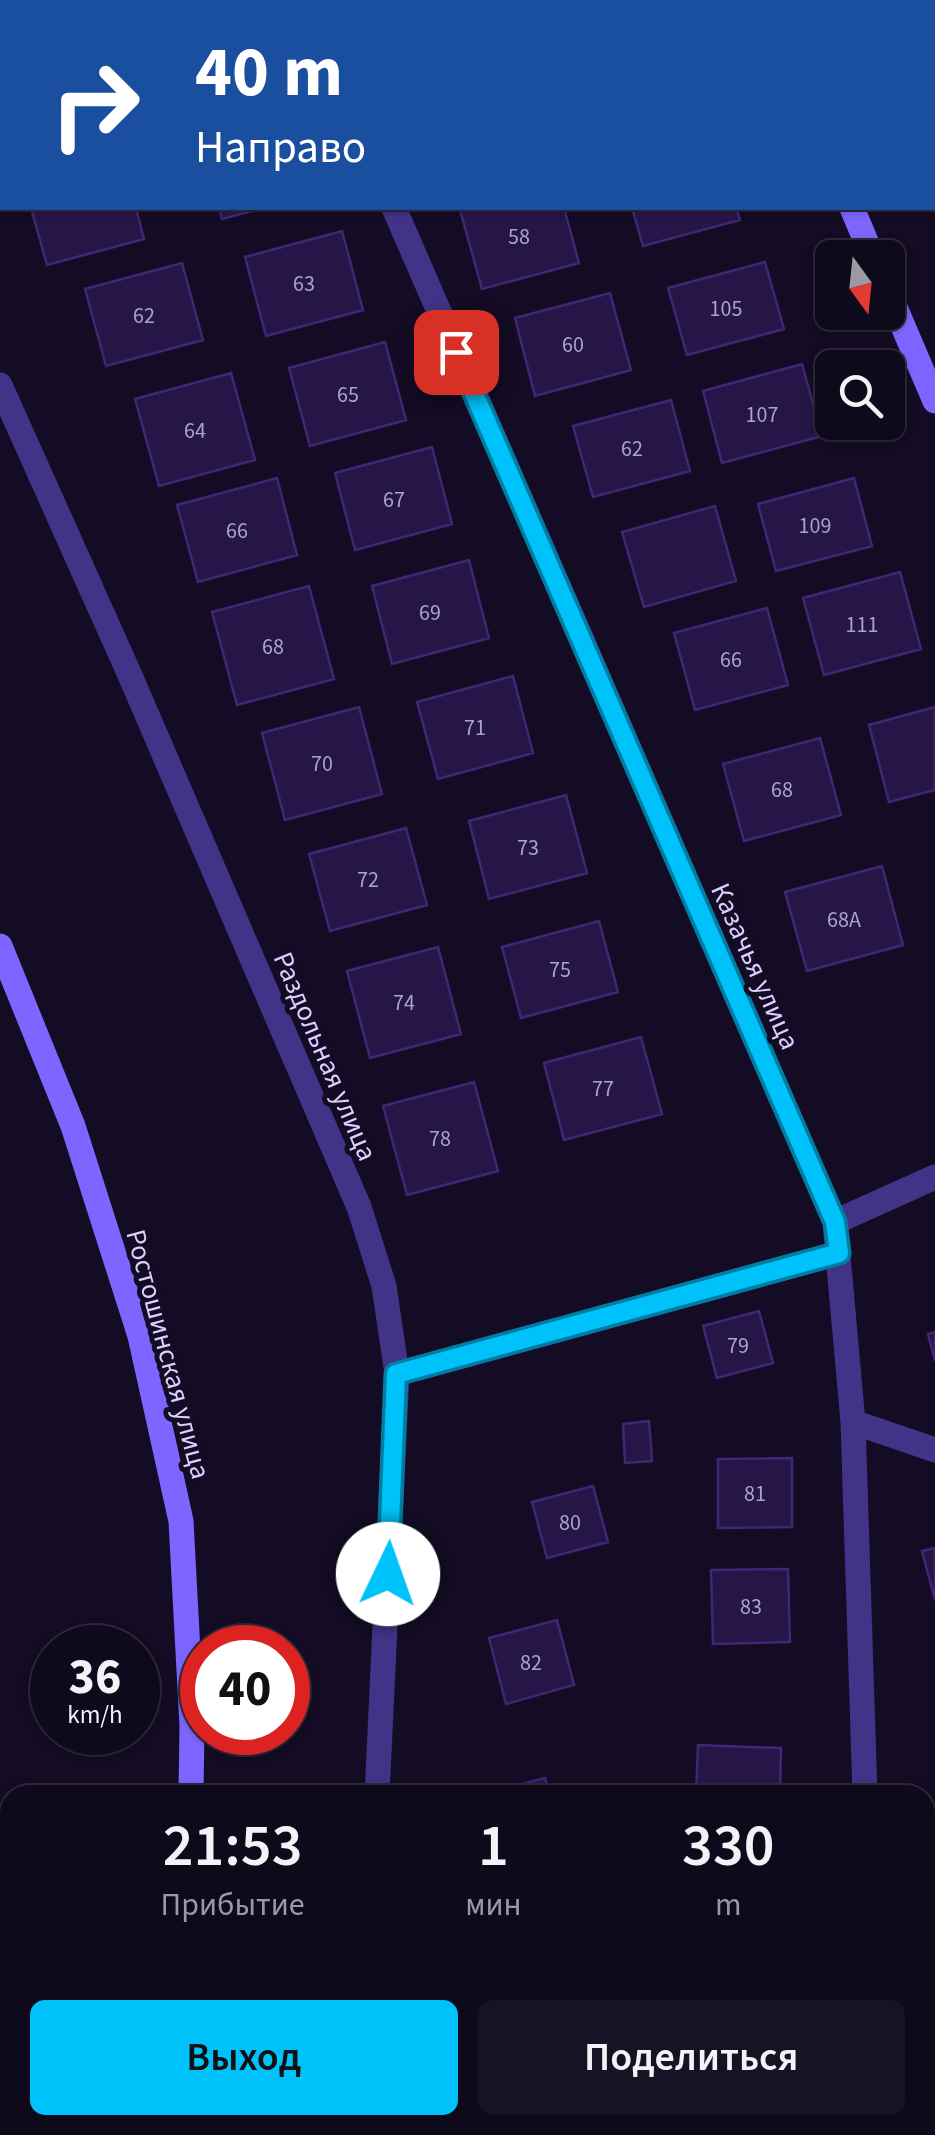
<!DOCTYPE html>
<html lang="ru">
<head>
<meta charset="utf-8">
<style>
	body { margin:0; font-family:"Source Sans 3",sans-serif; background:#171224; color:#f1f3f6; height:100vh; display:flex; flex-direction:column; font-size:38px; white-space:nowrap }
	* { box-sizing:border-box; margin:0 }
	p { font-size:32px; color:#9b9aa3 }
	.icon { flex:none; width:55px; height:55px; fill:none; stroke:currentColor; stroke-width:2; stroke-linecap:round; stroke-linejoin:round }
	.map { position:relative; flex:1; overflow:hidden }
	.panel { position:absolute; left:0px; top:1785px; width:935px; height:350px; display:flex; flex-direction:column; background:#0e091b; border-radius:30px 30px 0 0; box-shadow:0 2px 8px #0004,0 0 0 2px #2e2a3a }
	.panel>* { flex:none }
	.banner { position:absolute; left:0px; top:0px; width:935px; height:210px; box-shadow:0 2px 8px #0004,0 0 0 2px #2e2a3a; background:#1a4fa0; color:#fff; overflow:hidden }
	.needle { width:65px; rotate:165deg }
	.tools { position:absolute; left:815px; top:240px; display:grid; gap:20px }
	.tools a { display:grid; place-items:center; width:90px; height:90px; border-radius:15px; background:#0e091b; box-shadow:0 2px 8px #0004,0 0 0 2px #2e2a3a; font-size:50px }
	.speed { position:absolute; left:30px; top:1625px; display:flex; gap:20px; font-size:50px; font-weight:700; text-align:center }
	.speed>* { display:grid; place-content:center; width:130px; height:130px; border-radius:50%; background:#0e091b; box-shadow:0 2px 8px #0004,0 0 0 2px #2e2a3a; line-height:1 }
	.speed small { font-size:25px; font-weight:400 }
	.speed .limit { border:15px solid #d22; background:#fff; color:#111 }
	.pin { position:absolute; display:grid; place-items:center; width:85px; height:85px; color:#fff; margin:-42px; border-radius:20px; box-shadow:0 5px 15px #0006 }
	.me { position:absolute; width:110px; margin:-55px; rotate:3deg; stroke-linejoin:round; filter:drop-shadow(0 0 8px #0008) }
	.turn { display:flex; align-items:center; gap:35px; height:210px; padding:0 30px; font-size:45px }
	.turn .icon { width:130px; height:130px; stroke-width:2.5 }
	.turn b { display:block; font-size:70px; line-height:85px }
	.eta { display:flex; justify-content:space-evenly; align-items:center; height:170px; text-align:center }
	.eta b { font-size:60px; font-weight:600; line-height:70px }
	.action { display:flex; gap:20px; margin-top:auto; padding:20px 30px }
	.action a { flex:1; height:115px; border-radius:15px; background:#00c2fa; color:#111; font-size:40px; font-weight:600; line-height:115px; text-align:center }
	.action a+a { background:#171224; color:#f1f3f6 }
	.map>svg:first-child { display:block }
	.building { fill:#261647; stroke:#402675; stroke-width:2.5 }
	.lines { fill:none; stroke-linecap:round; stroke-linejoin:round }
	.minor { stroke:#413387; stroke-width:25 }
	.tertiary { stroke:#413387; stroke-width:25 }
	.secondary { stroke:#7d66ff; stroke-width:25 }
	.route-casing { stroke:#007ea2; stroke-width:25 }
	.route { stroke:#00c2fa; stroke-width:18 }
	.labels { text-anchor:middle; stroke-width:10; stroke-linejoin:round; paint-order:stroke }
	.number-label { font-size:22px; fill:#aea1d1 }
	.street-label { font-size:28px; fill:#dbcfff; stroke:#130c24 }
</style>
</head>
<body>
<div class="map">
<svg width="935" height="2135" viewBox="0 0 935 2135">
	<rect width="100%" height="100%" fill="#130c24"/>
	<path class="building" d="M487 0H585V2H488Z
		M823 0H926L927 2H824Z
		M932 83H935L932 185Z
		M31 208H136L144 239 47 265Z
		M219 208H263L222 219Z
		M469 208H564L579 263 482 289 460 210Z
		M632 208H736L740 220 643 246Z
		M342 231 363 310 266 336 245 257Z
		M765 262 784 329 687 355 668 288Z
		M182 263 203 340 106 366 85 289Z
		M610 293 631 370 535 396 515 318Z
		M385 342 406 420 310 446 289 368Z
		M802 364 822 436 722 463 703 391Z
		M231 373 255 460 159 486 135 399Z
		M671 400 690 471 593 497 573 426Z
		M432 447 452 524 355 550 335 473Z
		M277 478 297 555 198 582 177 505Z
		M854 478 872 546 776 571 758 504Z
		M715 506 736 581 644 607 622 532Z
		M469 560 489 638 392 664 372 586Z
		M900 572 921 649 824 675 803 598Z
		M309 586 334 679 237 705 212 612Z
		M767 608 788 685 695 710 674 633Z
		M513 676 533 753 438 779 417 702Z
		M359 707 382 794 285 820 262 733Z
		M935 707V790L889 802 869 725Z
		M820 738 841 815 744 841 723 764Z
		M566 795 587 873 489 899 469 821Z
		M406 828 427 905 330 931 309 854Z
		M882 866 903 945 807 971 785 892Z
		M599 921 618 992 521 1018 502 947Z
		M438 947 461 1034 370 1058 347 971Z
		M641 1037 662 1114 564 1140 544 1063Z
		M474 1082 498 1171 407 1195 383 1106Z
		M759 1311 773 1363 717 1378 703 1326Z
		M935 1332V1361L928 1334Z
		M649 1421 652 1461 625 1463 623 1424Z
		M792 1458V1527L718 1528V1459Z
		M593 1486 608 1542 547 1558 532 1502Z
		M935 1548V1600L922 1551Z
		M788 1569 790 1642 713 1644 711 1570Z
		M557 1620 574 1685 506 1704 489 1638Z
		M698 1745 781 1748 780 1795H696Z
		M545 1778 550 1795H484V1794Z
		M925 2109 935 2111V2135H915L917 2125H925Z
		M700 2125H770V2135H700Z"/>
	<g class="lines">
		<path class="minor" d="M303 0 304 2
			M394 208 835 1222 853 1422 865 1795
			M835 1222 935 1177
			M397 1374 839 1253
			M853 1422 935 1450
			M925 1858 935 1860
			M0 2075 10 2076
			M872 2125V2135"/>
		<path class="tertiary" d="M0 385 129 673 359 1207 384 1286 397 1374 377 1795
			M429 2125 460 2135"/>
		<path class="secondary" d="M762 0 763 2
			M253 2 265 0
			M0 60 2 59
			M852 208 873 258
			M888 291 935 401
			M0 946 73 1126 140 1336 181 1521 192 1726 191 1795
			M155 2135 157 2125"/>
	</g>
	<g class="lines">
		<g class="route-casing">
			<path id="route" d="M388 1574 396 1374 839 1253 835 1222 456 352"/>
		</g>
		<use href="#route" class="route"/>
	</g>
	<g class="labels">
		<g class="number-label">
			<text x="519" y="244">58</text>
			<text x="304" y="291">63</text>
			<text x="726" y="316">105</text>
			<text x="144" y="323">62</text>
			<text x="573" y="352">60</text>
			<text x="348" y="402">65</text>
			<text x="762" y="422">107</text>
			<text x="195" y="438">64</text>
			<text x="632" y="456">62</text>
			<text x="394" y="507">67</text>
			<text x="815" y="533">109</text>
			<text x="237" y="538">66</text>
			<text x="430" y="620">69</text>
			<text x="862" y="632">111</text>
			<text x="273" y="654">68</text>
			<text x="731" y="667">66</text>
			<text x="475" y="735">71</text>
			<text x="322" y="771">70</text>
			<text x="782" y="797">68</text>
			<text x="528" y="855">73</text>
			<text x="368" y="887">72</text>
			<text x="844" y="927">68А</text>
			<text x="560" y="977">75</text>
			<text x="404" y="1010">74</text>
			<text x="603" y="1096">77</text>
			<text x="440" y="1146">78</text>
			<text x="738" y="1353">79</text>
			<text x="755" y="1501">81</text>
			<text x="570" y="1530">80</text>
			<text x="751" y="1614">83</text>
			<text x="531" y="1670">82</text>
		</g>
		<g class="street-label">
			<text transform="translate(756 966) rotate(66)" y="10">Казачья улица</text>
			<text transform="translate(326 1056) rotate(67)" y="10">Раздольная улица</text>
			<text transform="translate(169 1354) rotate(75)" y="10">Ростошинская улица</text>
		</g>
	</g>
</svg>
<div class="tools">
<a><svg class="needle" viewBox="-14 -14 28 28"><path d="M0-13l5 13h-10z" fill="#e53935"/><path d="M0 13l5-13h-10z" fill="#9b9aa3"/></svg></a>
<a><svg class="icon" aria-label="search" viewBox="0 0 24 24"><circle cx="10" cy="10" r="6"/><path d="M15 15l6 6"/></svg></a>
</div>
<div class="speed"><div>36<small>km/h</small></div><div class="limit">40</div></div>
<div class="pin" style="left:456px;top:352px;background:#d93025"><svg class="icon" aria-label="arrive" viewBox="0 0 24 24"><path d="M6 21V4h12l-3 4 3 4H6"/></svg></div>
<svg class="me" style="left:388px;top:1574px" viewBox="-20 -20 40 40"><circle r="19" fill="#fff"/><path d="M0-13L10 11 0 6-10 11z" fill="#00c2fa"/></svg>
<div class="banner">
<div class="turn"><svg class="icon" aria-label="right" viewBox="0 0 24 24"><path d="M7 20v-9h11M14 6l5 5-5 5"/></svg><div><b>40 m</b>Направо</div></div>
</div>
<section class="panel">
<div class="eta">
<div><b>21:53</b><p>Прибытие</p></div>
<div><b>1</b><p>мин</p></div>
<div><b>330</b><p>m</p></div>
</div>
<div class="action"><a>Выход</a><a>Поделиться</a></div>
</section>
</div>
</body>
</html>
